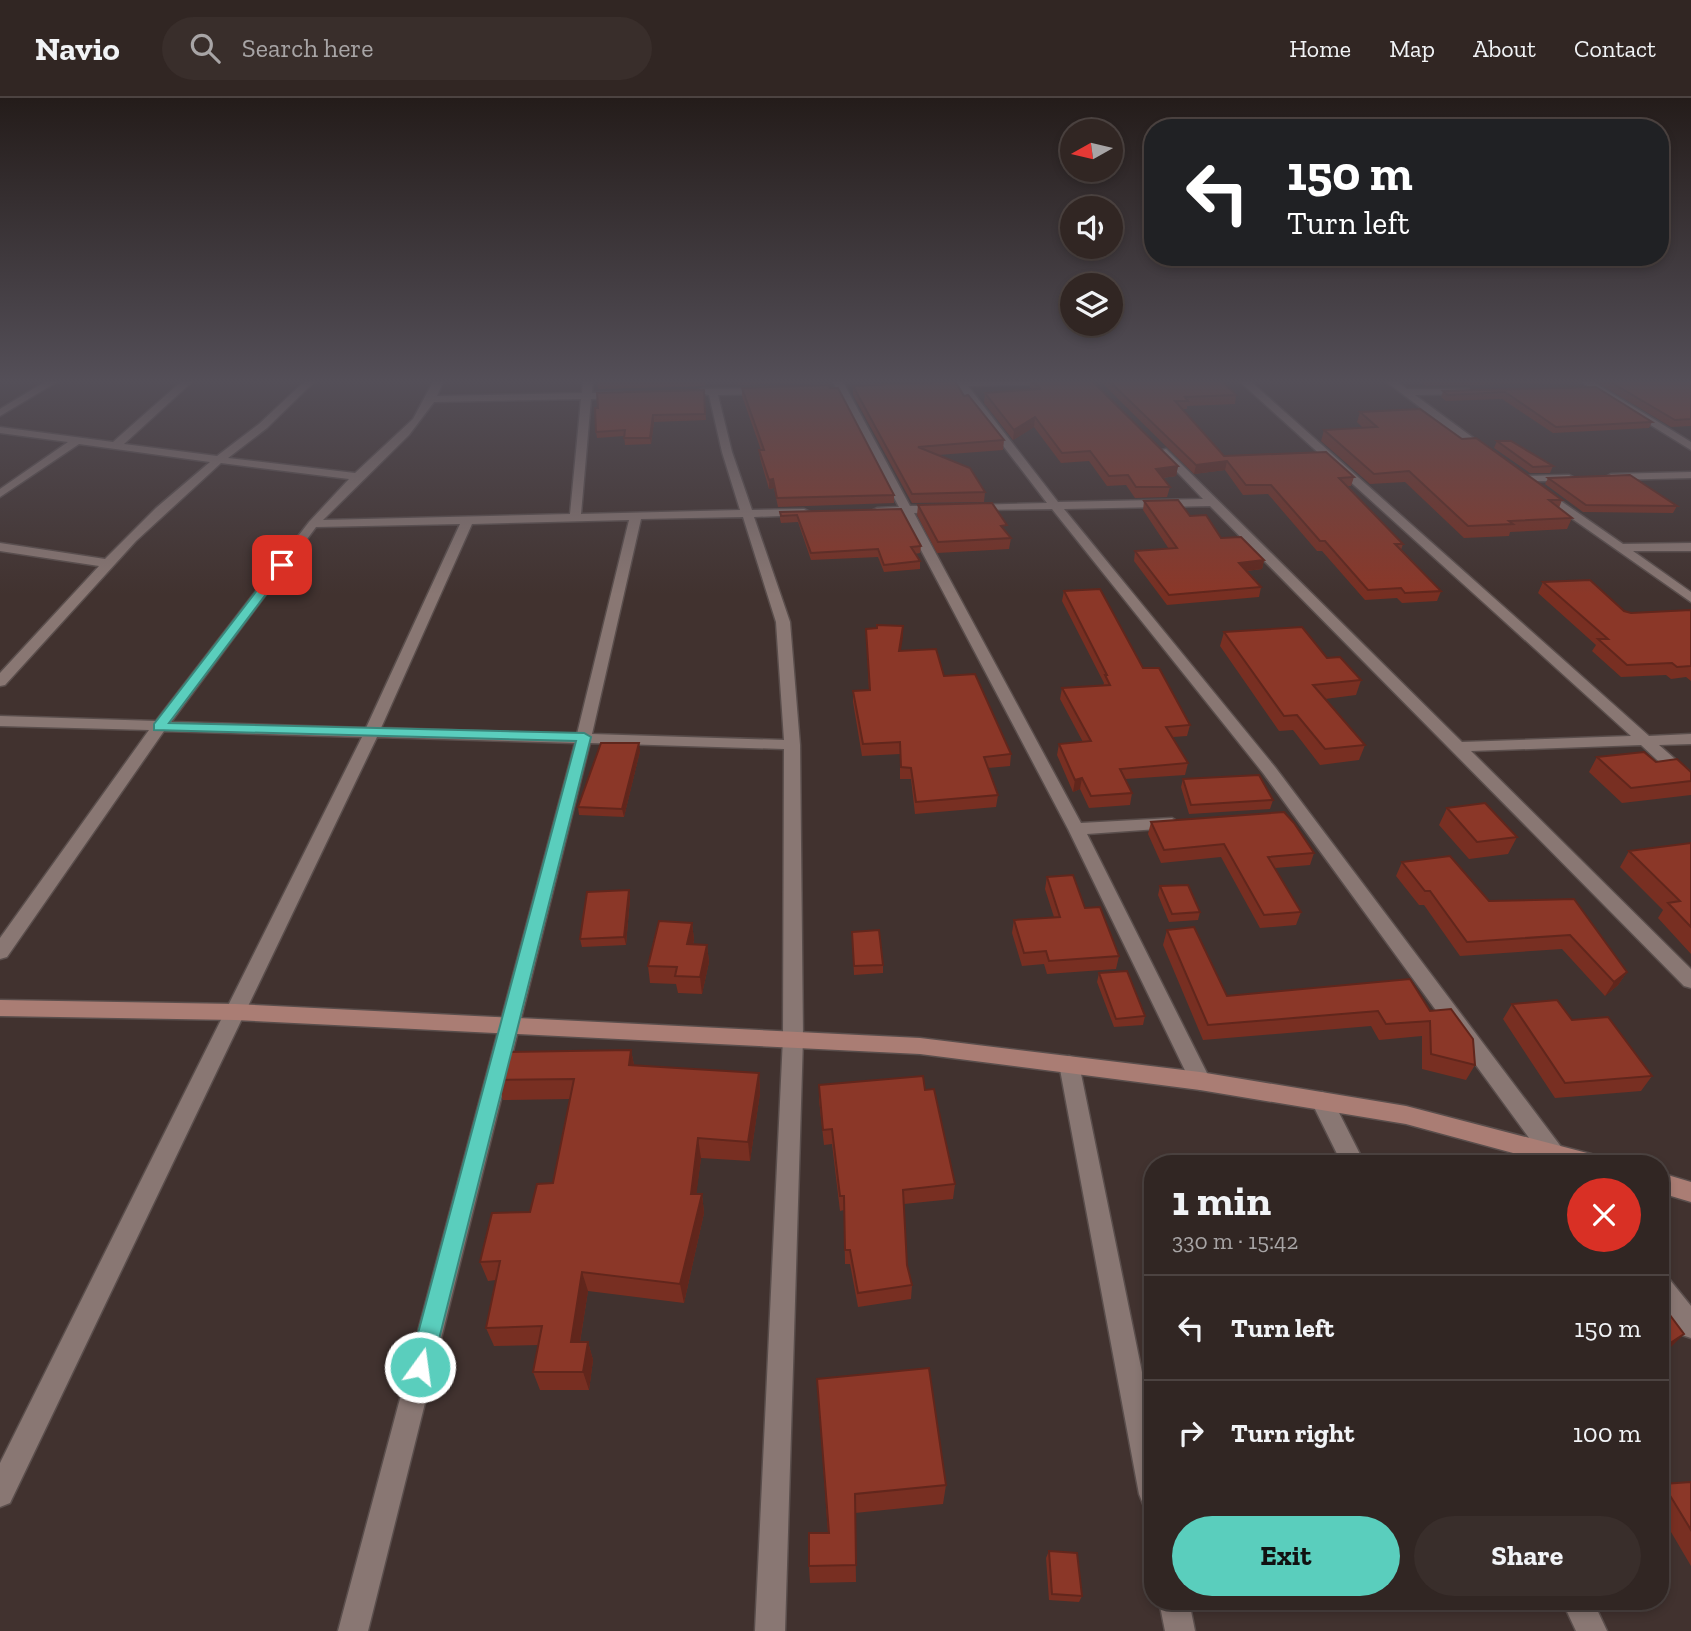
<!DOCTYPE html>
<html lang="en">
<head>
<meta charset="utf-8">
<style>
	body { margin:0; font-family:"Zilla Slab",serif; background:#392e2b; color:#f1f3f6; height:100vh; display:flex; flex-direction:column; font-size:26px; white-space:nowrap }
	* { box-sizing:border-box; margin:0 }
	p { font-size:23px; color:#a8a5a6 }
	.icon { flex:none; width:38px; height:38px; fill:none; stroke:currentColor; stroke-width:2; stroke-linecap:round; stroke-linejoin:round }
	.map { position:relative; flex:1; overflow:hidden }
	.sheet { position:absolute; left:1144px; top:1057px; width:525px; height:455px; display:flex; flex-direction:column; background:#312623; border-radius:28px; box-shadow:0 4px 10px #0003,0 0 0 2px #4c4341 }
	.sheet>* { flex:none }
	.banner { position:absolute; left:1144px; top:21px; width:525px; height:147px; border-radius:28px; box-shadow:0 4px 10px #0003,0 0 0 2px #4c4341; background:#202124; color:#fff; overflow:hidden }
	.needle { width:46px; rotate:262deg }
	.tools { position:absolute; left:1060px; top:21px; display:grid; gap:14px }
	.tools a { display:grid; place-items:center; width:63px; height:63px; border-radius:50%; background:#312623; box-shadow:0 4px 10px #0003,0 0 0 2px #4c4341; font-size:35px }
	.pin { position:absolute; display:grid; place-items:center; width:60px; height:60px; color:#fff; margin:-30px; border-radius:14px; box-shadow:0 4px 10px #0006 }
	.me { position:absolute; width:77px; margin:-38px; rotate:14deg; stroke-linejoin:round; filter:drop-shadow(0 0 5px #0008) }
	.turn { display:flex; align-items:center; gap:24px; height:147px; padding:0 28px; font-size:32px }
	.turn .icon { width:91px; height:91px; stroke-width:2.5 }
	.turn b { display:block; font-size:49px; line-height:60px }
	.round { display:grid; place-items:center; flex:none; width:74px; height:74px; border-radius:37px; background:#392e2b }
	.overview { display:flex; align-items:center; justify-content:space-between; height:119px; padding:0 28px }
	h1 { font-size:42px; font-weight:700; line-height:52px }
	.action { display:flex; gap:14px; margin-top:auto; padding:14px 28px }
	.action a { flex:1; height:80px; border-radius:42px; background:#5acebd; color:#111; font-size:28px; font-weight:700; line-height:80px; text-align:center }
	.action a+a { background:#392e2b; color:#f1f3f6 }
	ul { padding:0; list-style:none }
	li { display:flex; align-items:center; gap:21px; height:105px; padding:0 28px; border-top:2px solid #4c4341 }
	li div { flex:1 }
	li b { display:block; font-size:26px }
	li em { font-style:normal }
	header { display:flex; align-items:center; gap:42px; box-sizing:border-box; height:98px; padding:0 35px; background:#312623; border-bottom:2px solid #4c4341 }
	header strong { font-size:33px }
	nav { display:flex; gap:38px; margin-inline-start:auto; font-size:24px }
	.search { width:490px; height:63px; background:#392e2b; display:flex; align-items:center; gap:18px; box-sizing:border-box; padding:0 24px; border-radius:38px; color:#a8a5a6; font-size:26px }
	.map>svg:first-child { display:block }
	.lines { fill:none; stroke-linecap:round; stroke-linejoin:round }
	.street-casing { stroke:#5a4e4c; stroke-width:3 }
	.secondary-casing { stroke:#5a4e4c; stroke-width:3 }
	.street { fill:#897773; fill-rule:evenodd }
	.secondary { fill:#aa7d74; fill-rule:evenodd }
	.wall { fill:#782f22 }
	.shaded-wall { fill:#61261c }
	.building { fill:#8b3728; stroke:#61261c; stroke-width:2 }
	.route { fill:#5acebd; stroke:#3a867b; stroke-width:2 }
</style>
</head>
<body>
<header>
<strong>Navio</strong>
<div class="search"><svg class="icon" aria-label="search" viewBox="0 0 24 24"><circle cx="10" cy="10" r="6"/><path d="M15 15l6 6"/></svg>Search here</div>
<nav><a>Home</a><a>Map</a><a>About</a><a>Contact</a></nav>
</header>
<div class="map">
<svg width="1691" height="1533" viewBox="0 0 1691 1533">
	<rect width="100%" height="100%" fill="#41322f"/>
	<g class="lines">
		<g class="street-casing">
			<path id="street" d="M48 282H60L0 318V311Z
				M183 282H194L124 346 217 358 259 326 306 282H316L267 330 228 360 355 375 413 321 434 282H444L437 298 582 295 583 282H593L592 295 621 294 626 297 621 300 591 301 581 416 740 412 722 354 709 297 696 294 701 291 764 290 769 293 764 296 718 297 732 354 752 412 804 411 810 414 804 417 754 419 790 524 800 647 803 940 785 1533H755L783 940 784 651 590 645 368 1533H338L575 645 377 639 10 1405 0 1409V1365L362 639 164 633 7 859 0 861V840L149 632 0 628V618L156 623 309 424 349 381 221 365 136 443 5 587 0 588V575L99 468 0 453V445L105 461 156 410 210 364 79 346 0 399V391L68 344 0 335V329L113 344ZM581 301 570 416 323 422 409 337 434 304ZM743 419 776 524 784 642 592 636 641 421ZM629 422 577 636 381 630 472 426ZM460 426 366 630 171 624 316 429Z
				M832 282H842L910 408H940L946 411 940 414 914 415 1081 725 1172 720 1180 725 1172 730 1087 736 1211 983 1207 989 1200 992 1193 989 1068 731 902 416H877L871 413 877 410 899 409Z
				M953 282H1091L1086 285 968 288 1058 404 1203 401 1157 353 1166 351 1462 644 1631 638 1238 282H1249L1649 638 1691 636V646L1659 647 1691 675V689L1685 688 1641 647 1471 653 1691 871V890L1684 888 1210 408 1064 411 1275 669 1565 1054 1568 1061 1566 1066H1548L1263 675 1052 411 967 412 965 410 971 407 1047 405 958 289 950 288 948 286Z
				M1384 282H1395L1407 291H1469V295L1466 296 1415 297 1491 353V357H1483Z
				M1578 282H1590L1691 344V352Z
				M1691 374V380L1611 382 1606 379 1611 376Z
				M1523 378 1569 377 1575 380 1569 383H1519L1517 381Z
				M1537 392H1545L1623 446 1691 445V453H1633L1691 494V504L1537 396Z
				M1069 958 1076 960 1079 966 1153 1328V1410L1143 1406 1139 1396 1059 966 1062 960Z
				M1322 994 1330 997 1365 1066H1342L1311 1003 1314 997Z
				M1661 1179 1670 1182 1691 1208V1240L1682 1237 1661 1209Z
				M1159 1503H1189L1195 1533H1165Z
				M1562 1503H1593L1607 1533H1576Z"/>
		</g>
		<g class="secondary-casing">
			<path id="secondary" d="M0 902 235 906 920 940 1200 974 1406 1008 1591 1056 1599 1059 1602 1066H1554L1406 1026 1200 992 920 956 235 922 0 918Z
				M1661 1075 1691 1084V1104L1661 1095Z"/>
		</g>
		<use href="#street" class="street"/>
		<use href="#secondary" class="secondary"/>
	</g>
	<path class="wall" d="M597 282H705V288L598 291Z
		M736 282H825V284L738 287Z
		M1030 282H1091L1178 368 1176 378 1163 380 1170 389 1167 399 1135 400 1126 387 1107 388 1089 363 1061 365 1034 329 1013 342 984 305 985 295 1032 292 1030 289Z
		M1099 282H1221L1236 297 1235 306 1187 308V311H1182L1224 358 1354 379 1351 388H1347L1403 446 1401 452 1441 493 1437 503 1402 505 1397 500 1365 502 1322 453H1317L1268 396 1243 397 1225 372 1194 376Z
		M1418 282H1582L1581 284 1426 288Z
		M1593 282H1691V328L1671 329Z
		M853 288 964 298 1004 342 1003 352 938 357 985 394 984 404 912 405 853 297Z
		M1596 289 1652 324 1649 330 1553 335 1502 301 1446 303 1441 299 1443 293Z
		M742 290H830L894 397V405L778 409 774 390 769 391 760 360 759 352H761L742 298Z
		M704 292 706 322 654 324 651 346 625 347 624 338 597 340 596 334Z
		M1360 314 1462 341 1562 402 1559 410 1572 420 1567 431 1510 434 1509 438 1464 440 1405 384 1370 386 1321 343 1324 332 1363 330 1357 324Z
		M1497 343 1553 368 1550 375H1530L1494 350Z
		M1548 380 1677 408 1673 415 1583 414 1545 386Z
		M1144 403 1190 418 1221 440 1264 462 1262 471 1247 473 1261 489 1259 499 1167 507 1134 463 1135 453 1169 451 1143 412Z
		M918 407 1006 434 1011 440 1009 451 937 455 917 417Z
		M901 411 921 448 920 455 915 456 920 463V471L884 474 878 459 811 462 798 424 781 425 780 421V414Z
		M1543 484 1631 515 1691 512V583L1686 579 1671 581 1666 577 1621 579 1592 553 1596 547 1538 495Z
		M1064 493 1143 570 1190 627 1187 638 1173 639 1188 665 1185 677 1125 681 1132 695 1130 707 1089 710 1080 691 1073 694 1057 657 1059 646 1083 644 1060 601 1062 590 1103 588 1104 585 1062 503Z
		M903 528 900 553 944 578 1011 656 1010 668 988 670 998 697 996 709 915 716 911 681H900V656L862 658 853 604V593L869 592 866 531Z
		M1224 534 1327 560 1361 582 1356 597 1325 601 1365 647 1359 662 1320 667 1293 632 1279 633 1220 548Z
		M640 653 624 719 579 717 578 709Z
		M1597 659 1656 664 1691 674V697L1622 705 1589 674Z
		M1183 681 1273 702 1270 711 1189 716 1181 689Z
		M1447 710 1517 739 1508 756 1469 761 1439 727Z
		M1151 724 1314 755 1310 767 1275 770 1301 814 1296 827 1260 830 1221 759 1161 765 1148 736Z
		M1691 745V856L1658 820 1663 812 1620 769 1629 753Z
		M1402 764 1489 803 1574 801 1627 874 1618 887 1605 898 1562 851 1460 858 1424 807H1419L1396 778Z
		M1047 779 1085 810 1119 858 1116 871 1047 876 1044 866 1022 868 1012 835 1014 822 1054 819 1045 791Z
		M1160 788 1200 814 1198 822 1169 824 1158 797Z
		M629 792 630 800 626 847 582 849 580 841Z
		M692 825 694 842 693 847H707L709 864 702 896 678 895 676 886 650 885 648 868Z
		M1167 832 1227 898 1430 913 1475 967 1466 982 1422 971V938L1379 942 1371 928 1203 942 1163 847Z
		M852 834 883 867V875L854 877Z
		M1099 875 1145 918 1143 927 1114 929 1097 884Z
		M1512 906 1572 922 1652 978 1641 993 1555 1000 1503 921Z
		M631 952 634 967 759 975 760 995 750 1063 701 1060 696 1096H702L704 1115 684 1205 588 1193 580 1244H588L593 1262 589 1292H540L533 1274 539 1247 494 1248 486 1230 496 1182 488 1183 480 1164 530 1114 553 1085 570 1001 503 1002 497 982Z
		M819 987 925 992 955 1086 953 1101 904 1106 907 1167 912 1187 911 1201 858 1209 850 1166H845L844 1112 840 1113 832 1046 824 1047 819 1002Z
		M1151 1202H1153V1256L1146 1215Z
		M817 1281 946 1387 943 1406 855 1415 856 1484 810 1485 809 1468 828 1435Z
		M1691 1384V1468L1661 1417V1388L1663 1386Z
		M1049 1453 1082 1498 1079 1504 1049 1502 1046 1460Z"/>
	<path class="shaded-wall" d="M653 317 654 324 651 346 650 340Z
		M1035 319 1034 329 1013 342 1014 332Z
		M1227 363 1225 372 1194 376 1196 367Z
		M1178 368 1176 378 1154 381 1156 371Z
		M773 381 774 390 769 391V382Z
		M1264 462 1262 471 1237 474 1239 465Z
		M903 528V539L899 565V553Z
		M639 645 640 653 624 719 622 711Z
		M1082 680 1080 691 1073 694 1075 682Z
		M629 792 630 800 626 847 624 839Z
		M692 825 694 842 689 863 687 846Z
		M707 847 709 864 702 896 700 879Z
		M1627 874 1618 887 1605 898 1614 884Z
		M631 952 635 972 629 967Z
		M759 975 760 995 750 1063 748 1044Z
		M698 1040 701 1060 694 1115 691 1096Z
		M702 1096 704 1115 684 1205 680 1186Z
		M582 1174 588 1193 577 1262 571 1244Z
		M1684 1236 1668 1252 1661 1256V1251Z
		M588 1244 593 1262 589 1292 583 1274Z"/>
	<path class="building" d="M1033 282H1091L1178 368 1156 371 1170 389H1136L1128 377 1109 378 1090 353 1062 355 1035 319 1014 332 985 295 1040 291Z
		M1108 282H1221L1236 297 1185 299 1188 303H1175L1224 358 1326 354 1354 379 1339 380 1403 446H1395L1441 493 1405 495 1401 490 1368 492 1325 443H1320L1271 387H1246L1227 363 1196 367Z
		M1607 282H1691V321L1675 322Z
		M955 283 964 298 968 297 1004 342 918 349 970 370 985 394 912 396 853 288Z
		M829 287 830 290H838L894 397 777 400 773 381 769 382 759 352H764L742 290Z
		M1596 289 1652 324 1556 329 1505 294 1448 297 1443 293Z
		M704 292 705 316 653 317 650 340H624L625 332 596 334 595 310H598L597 295Z
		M1420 311 1462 341 1476 340 1562 402H1549L1572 420 1509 423 1513 426 1468 428 1409 373 1374 376 1324 332 1377 329 1360 314Z
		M1497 343H1511L1553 368 1533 369Z
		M1630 377 1677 408 1586 407 1548 380Z
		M1178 402 1190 418 1206 417 1221 440 1241 439 1264 462 1239 465 1261 489 1169 497 1135 453 1177 450 1144 403Z
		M992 405 1007 427 1001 428 1011 440 938 444 918 407Z
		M901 411 921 448 911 449 920 463 884 467 878 451 811 455 797 417 781 418 780 414Z
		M1590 482 1624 513 1631 515 1691 512V568L1677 569 1672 565 1627 567 1598 541H1608L1543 484Z
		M1100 491 1143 570H1159L1190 627 1166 629 1188 665 1120 671 1132 695 1091 698 1082 680 1075 682 1059 646 1091 643 1062 590 1110 587 1105 577H1107L1064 493Z
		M877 527 903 528 899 553 936 551 944 578 975 576 1011 656 984 659 998 697 916 704 911 670 901 669 900 644 863 646 853 593 870 592 866 531 877 530Z
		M1302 529 1327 560 1340 559 1361 582 1313 587 1365 647 1325 651 1297 617 1284 618 1224 534Z
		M601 645H639L622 711 578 709Z
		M1644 654 1656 664 1677 661 1691 674V683L1631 690 1597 659Z
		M1259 677 1273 702 1191 707 1183 681Z
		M1485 705 1517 739 1477 744 1447 710Z
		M1284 714 1294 725 1314 755 1268 759 1301 814 1264 817 1224 746 1164 752 1151 724Z
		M1691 745V829L1668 805 1680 803 1629 753Z
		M1450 758 1489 803 1574 801 1627 874 1614 884 1570 837 1467 844 1430 793H1425L1402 764Z
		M1073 777 1085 810 1100 809 1119 858 1049 863 1046 853 1024 855 1014 822 1060 819 1047 779Z
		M1188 787 1200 814 1172 816 1160 788Z
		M629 792 624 839 580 841 587 794Z
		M659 823 692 825 687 846 707 847 700 879 675 878 677 869 648 868Z
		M1194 829 1227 898 1410 881 1430 913 1451 911 1473 941 1475 967 1431 956 1430 923 1386 926 1378 913 1208 927 1167 832Z
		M879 832 883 867 854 868 852 834Z
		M1127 873 1145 918 1116 921 1099 875Z
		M1557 902 1572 922 1608 919 1652 978 1565 985 1512 906Z
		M631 952 629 967 759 975 748 1044 698 1040 691 1096H702L680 1186 582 1174 571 1244H588L583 1274H533L542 1228 486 1230 500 1163 480 1164 492 1115 530 1114 537 1086 553 1085 574 981 497 982 504 954Z
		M923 978 925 992 934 991 955 1086 903 1092 907 1167 912 1187 858 1195 850 1152H845L844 1098H840L832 1031 823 1032 819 987Z
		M1151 1202H1153V1218Z
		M1661 1205 1684 1236 1661 1251Z
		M929 1270 946 1387 855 1396 856 1467 809 1468V1435H829L817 1281Z
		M1691 1384V1432L1663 1386Z
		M1049 1453 1077 1455 1082 1498 1052 1496Z"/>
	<linearGradient id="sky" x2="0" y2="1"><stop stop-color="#241c1a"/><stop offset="0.57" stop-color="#544f58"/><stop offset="1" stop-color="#544f58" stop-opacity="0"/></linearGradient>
	<rect width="1691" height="497" fill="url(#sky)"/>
	<path class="route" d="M282 464 288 467 169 625 584 635 591 639 432 1269 429 1278 420 1281 412 1278 409 1269 576 643 154 632V626L278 465Z"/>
</svg>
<div class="tools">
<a><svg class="needle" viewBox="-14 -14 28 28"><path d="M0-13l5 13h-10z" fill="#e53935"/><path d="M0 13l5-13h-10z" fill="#a8a5a6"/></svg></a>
<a><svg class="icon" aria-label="sound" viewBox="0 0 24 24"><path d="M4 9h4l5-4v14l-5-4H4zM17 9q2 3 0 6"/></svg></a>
<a><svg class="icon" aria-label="layers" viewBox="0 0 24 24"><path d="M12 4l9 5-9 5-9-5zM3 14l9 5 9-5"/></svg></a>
</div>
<div class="pin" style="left:282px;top:467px;background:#d93025"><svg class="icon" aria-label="arrive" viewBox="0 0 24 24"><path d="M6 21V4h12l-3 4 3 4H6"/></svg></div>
<svg class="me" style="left:420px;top:1269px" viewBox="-20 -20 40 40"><circle r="17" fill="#5acebd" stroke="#fff" stroke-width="3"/><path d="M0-11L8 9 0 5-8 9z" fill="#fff"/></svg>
<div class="banner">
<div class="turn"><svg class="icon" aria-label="left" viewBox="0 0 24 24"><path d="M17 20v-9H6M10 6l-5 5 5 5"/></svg><div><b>150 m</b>Turn left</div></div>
</div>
<section class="sheet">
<div class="overview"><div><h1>1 min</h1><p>330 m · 15:42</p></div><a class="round" style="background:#d93025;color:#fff"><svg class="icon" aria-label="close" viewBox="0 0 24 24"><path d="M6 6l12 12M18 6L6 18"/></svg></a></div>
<ul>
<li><svg class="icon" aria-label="left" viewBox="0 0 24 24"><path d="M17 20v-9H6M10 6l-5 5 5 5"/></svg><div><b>Turn left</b></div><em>150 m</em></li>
<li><svg class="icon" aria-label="right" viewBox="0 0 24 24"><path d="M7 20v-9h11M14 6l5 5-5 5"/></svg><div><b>Turn right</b></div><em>100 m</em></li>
</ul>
<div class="action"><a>Exit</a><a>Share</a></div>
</section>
</div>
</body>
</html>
